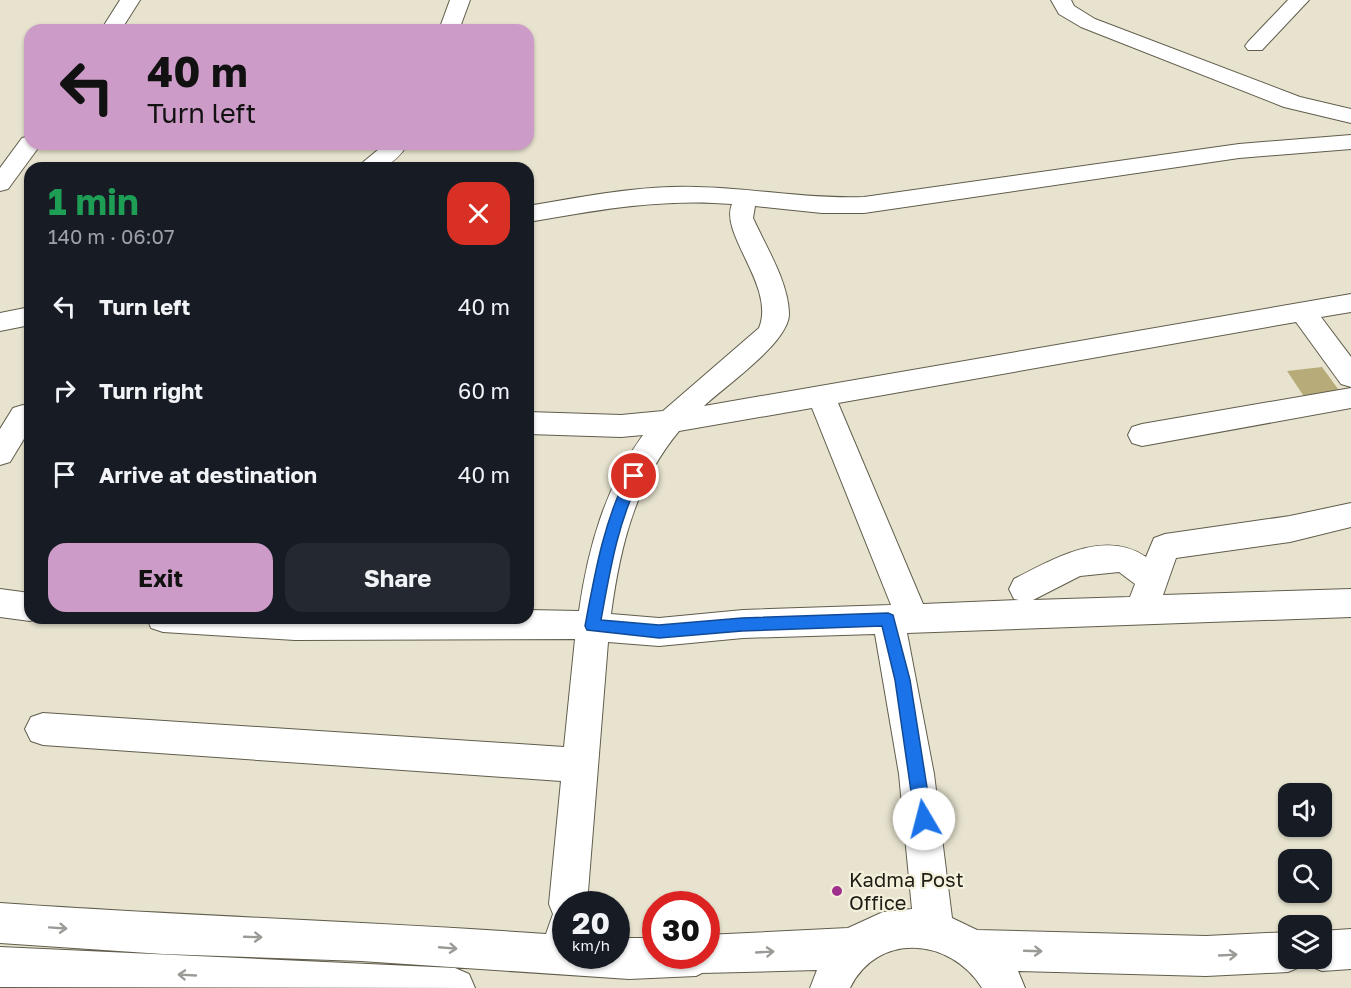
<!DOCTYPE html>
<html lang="en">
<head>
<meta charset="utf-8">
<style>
	body { margin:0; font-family:"Golos Text",sans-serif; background:#242831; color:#f1f3f6; height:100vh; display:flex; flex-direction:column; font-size:22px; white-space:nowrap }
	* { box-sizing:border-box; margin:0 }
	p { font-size:20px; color:#9ea1a6 }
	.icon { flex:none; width:33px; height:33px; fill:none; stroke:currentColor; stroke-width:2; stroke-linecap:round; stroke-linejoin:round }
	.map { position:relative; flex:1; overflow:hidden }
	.sheet { position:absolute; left:24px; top:162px; width:510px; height:462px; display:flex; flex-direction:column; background:#171b24; border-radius:18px; box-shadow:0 2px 4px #0004 }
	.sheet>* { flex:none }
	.guide { position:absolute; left:24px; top:24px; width:510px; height:126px; border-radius:18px; box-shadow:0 2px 4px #0004; background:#cd9bc7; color:#111; overflow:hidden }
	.tools { position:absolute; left:1278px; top:783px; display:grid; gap:12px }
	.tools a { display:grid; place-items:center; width:54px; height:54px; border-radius:12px; background:#171b24; box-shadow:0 2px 4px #0004; font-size:30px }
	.speed { position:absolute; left:552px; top:891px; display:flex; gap:12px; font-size:30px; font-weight:700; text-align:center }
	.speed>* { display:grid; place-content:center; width:78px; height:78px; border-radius:50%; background:#171b24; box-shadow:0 2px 4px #0004; line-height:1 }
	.speed small { font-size:15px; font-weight:400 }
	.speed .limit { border:9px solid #d22; background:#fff; color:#111 }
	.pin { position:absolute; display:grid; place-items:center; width:51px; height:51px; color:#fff; margin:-26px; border:3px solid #fff; border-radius:50%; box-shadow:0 2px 6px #0007 }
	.me { position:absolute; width:66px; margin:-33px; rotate:352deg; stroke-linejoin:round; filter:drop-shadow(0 0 4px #0008) }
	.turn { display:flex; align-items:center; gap:21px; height:126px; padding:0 24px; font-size:27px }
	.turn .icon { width:78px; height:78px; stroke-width:2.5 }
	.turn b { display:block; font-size:42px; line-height:51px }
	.round { display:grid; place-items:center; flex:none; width:63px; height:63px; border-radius:18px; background:#242831 }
	.summary { display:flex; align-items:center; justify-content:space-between; height:102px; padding:0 24px }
	h1 { font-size:36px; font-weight:700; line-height:45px; color:#1e9e55 }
	.primary-button { display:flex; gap:12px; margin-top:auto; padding:12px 24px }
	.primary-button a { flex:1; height:69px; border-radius:18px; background:#cd9bc7; color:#111; font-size:24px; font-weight:700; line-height:69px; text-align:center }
	.primary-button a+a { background:#242831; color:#f1f3f6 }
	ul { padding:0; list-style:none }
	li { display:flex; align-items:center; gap:18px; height:84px; padding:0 24px }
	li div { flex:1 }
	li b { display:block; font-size:22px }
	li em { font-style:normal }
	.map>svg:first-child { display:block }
	.building { fill:#b7ac79 }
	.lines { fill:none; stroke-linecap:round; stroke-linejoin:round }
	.minor-casing { stroke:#615d4c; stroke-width:2 }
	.minor { fill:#fff; fill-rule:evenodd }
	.oneway { stroke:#9a9a96 }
	.route { fill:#1a73e8; stroke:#114b97; stroke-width:1.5 }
	.poi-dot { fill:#a0308d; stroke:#f4f0dc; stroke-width:2 }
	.labels { text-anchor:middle; stroke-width:4.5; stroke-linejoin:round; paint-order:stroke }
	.near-poi-label { font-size:20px; fill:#1f1e16; stroke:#f4f0dc; text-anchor:start }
</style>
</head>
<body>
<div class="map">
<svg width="1351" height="988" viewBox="0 0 1351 988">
	<rect width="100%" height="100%" fill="#e7e3cf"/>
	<path class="building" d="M1322 367 1341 393 1305 398 1287 371Z"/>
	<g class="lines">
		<g class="minor-casing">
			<path id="minor" d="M120 0H140L121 30H101Z
				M450 0H470L459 30H439Z
				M1051 0H1071L1074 6 1095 19 1300 97 1351 109V123L1284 107 1081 27 1059 14Z
				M1288 0H1309L1262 50H1248L1245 46 1248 42Z
				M1351 135V149L1239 158 864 213H822L755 206 753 218C766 247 788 281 789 313 790 342 725 386 704 406L1351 294V312L1321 317 1351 357V387L1341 384 1296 322 838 403 923 604 1019 600 1014 599 1009 589 1014 579C1052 560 1104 528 1146 557L1154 538 1165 534 1290 516 1351 503V527L1290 542 1176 558 1163 595 1351 589V617L907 633 934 774 952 918 977 930 1206 936 1288 932V958H1305L1302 966 1288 972 1206 976 1018 971 1025 988H982C951 938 878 931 850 988H810L817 970 702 973 696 976 629 979 361 961 163 954 0 943V903C182 916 364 921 546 934L553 914 549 904 561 781 43 745 31 741 25 729 31 717 43 713 564 747 575 639 295 640 163 632 151 628 147 618H528V610L579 611C588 548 605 487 643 435L621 437 528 434V412L621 415 663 411 759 328C776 287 719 234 732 204 663 198 596 210 528 222V206C583 197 639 185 696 187 752 188 807 199 864 197L1239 144ZM812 408 891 605 743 610 659 618 611 614C620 547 635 484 679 431ZM1119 572 1135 584 1130 597 1033 600 1080 576ZM875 634 899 774 912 909 883 912 848 928 706 935V956H656V938H616V956H566V904H587L608 642 659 646 743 638Z
				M30 136V144H41L8 189 0 191V168L22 138Z
				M385 144H408C392 168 383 168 356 168Z
				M30 307V325L0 331V313Z
				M1351 388V408L1142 446 1132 443 1128 435 1132 427 1142 424Z
				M23 405 30 407V429L10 462 0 465V429L13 408Z
				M0 589 30 593V618H38L30 621 0 617Z
				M1351 929V969L1322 971 1308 965 1305 958H1322V931Z
				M0 947 455 968 469 974 475 988 0 987Z"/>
		</g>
		<use href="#minor" class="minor"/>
	</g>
	<defs><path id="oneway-shaft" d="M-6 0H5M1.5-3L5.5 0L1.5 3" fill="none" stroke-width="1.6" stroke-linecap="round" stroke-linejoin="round" transform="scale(1.5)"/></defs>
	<g class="oneway">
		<use href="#oneway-shaft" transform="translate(58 928) rotate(4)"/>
		<use href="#oneway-shaft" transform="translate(253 937) rotate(2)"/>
		<use href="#oneway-shaft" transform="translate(448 948) rotate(5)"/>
		<use href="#oneway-shaft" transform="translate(1033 951) rotate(2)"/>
		<use href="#oneway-shaft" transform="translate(765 952) rotate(-3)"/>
		<use href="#oneway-shaft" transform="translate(1228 955) rotate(-3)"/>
		<use href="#oneway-shaft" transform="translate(187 975) rotate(-177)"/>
	</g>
	<path class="route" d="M634 470 641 476C618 521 610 570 601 620L659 625 742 618 888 613 893 615 910 680 932 819 929 824 924 827 918 824 915 819 895 680 882 626 742 631 659 638 587 630 585 626C595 572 604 520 629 472Z"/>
	<circle class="poi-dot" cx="837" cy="891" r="6"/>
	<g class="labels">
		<g class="near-poi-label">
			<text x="849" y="887">Kadma Post<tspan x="849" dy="23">Office</tspan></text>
		</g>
	</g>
</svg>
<div class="tools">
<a><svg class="icon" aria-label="sound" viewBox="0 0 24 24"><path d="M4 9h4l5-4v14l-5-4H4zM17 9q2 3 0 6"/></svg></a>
<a><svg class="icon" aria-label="search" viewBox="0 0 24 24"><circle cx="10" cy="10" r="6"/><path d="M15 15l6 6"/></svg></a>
<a><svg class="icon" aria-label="layers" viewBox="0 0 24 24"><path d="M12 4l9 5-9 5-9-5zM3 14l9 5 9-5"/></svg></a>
</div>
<div class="speed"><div>20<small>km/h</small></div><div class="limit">30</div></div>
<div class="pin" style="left:634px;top:476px;background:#d93025"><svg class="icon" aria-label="arrive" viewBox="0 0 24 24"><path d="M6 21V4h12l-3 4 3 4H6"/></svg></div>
<svg class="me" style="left:924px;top:819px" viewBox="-20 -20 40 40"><circle r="19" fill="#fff"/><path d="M0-13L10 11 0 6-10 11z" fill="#1a73e8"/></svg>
<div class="guide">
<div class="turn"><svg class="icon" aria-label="left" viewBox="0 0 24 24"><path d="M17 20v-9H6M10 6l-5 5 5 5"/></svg><div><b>40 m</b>Turn left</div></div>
</div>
<section class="sheet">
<div class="summary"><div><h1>1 min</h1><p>140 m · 06:07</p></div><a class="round" style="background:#d93025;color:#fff"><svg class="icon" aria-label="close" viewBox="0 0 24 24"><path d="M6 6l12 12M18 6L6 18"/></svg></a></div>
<ul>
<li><svg class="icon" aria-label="left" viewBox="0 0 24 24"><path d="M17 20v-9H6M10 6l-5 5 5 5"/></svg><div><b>Turn left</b></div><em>40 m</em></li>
<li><svg class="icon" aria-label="right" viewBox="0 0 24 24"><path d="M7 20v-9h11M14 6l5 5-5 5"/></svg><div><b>Turn right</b></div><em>60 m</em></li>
<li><svg class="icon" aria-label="arrive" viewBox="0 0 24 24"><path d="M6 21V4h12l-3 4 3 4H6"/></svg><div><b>Arrive at destination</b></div><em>40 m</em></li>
</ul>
<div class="primary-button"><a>Exit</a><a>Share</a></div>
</section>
</div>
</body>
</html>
